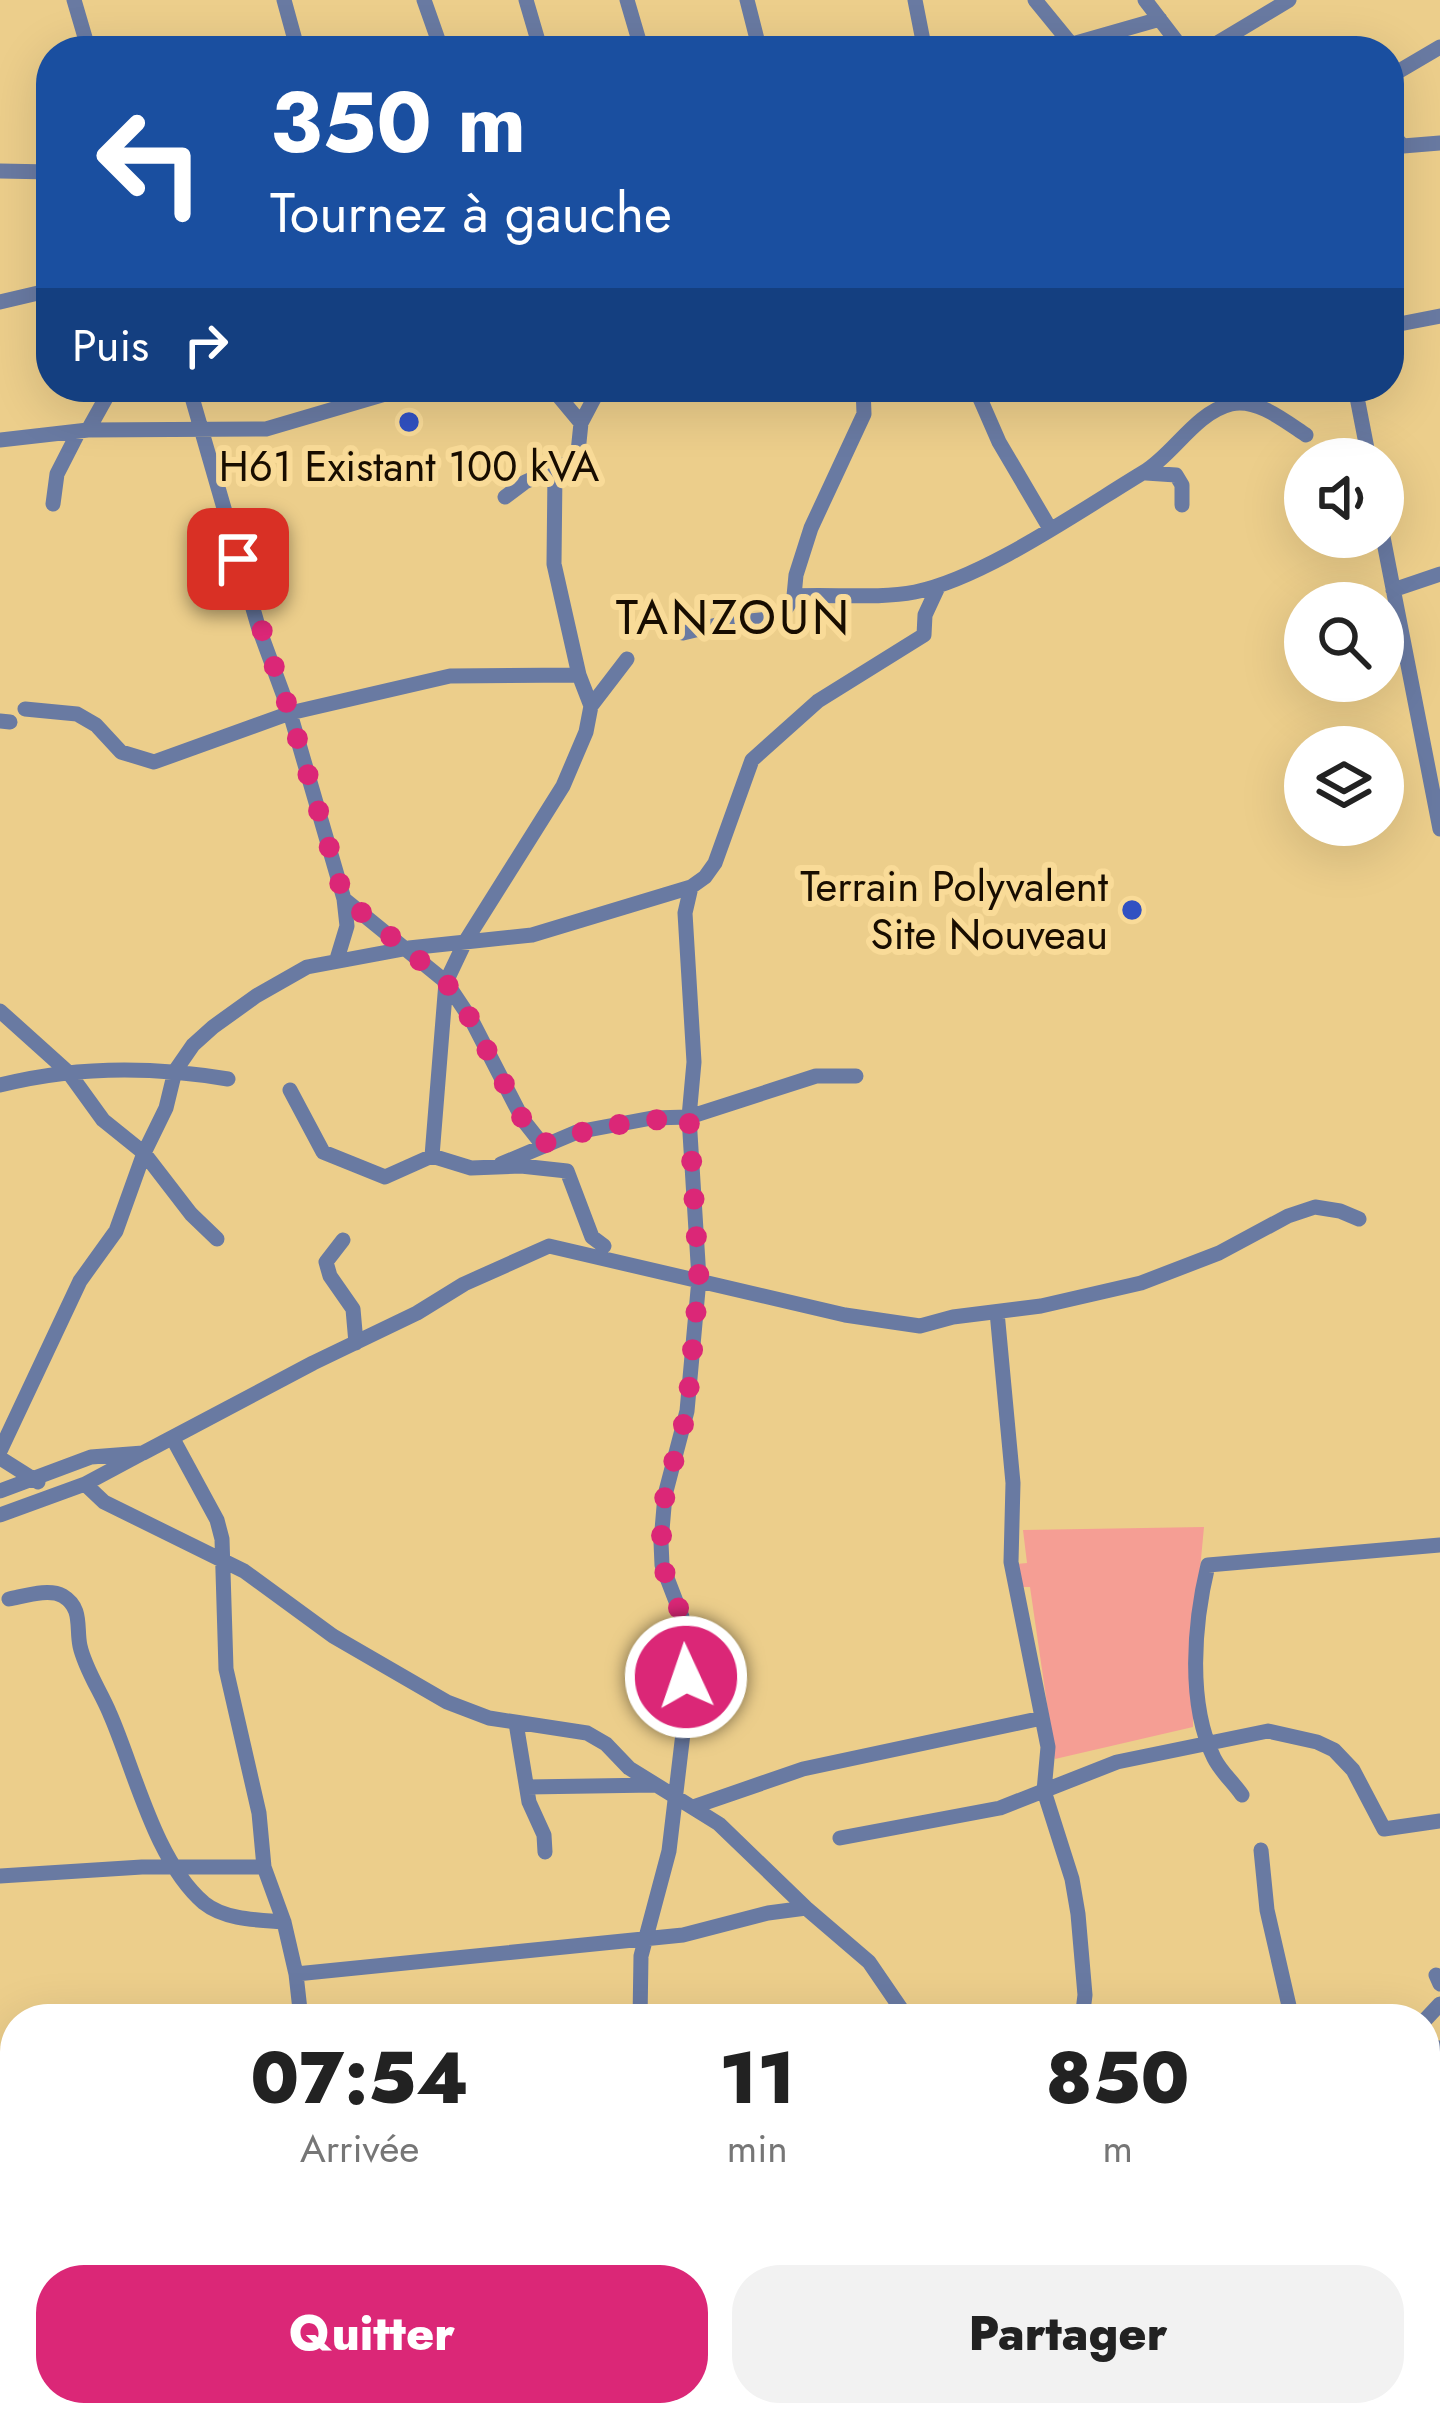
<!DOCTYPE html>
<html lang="fr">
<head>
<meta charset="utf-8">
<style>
	body { margin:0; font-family:Jost,sans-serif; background:#f2f2f2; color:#222; height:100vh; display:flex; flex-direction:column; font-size:45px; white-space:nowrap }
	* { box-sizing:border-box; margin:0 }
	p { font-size:39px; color:#767676 }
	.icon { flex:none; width:66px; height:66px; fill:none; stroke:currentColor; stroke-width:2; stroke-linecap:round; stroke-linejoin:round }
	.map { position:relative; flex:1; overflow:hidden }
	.sheet { position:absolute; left:0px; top:2004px; width:1440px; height:423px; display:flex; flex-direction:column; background:#fff; border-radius:48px 48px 0 0; box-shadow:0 12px 48px #0002 }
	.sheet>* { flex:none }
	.top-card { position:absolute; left:36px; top:36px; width:1368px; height:366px; border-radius:48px; box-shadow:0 12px 48px #0002; background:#1a4fa0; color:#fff; overflow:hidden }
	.tools { position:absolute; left:1284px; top:438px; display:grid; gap:24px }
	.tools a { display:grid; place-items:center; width:120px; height:120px; border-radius:50%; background:#fff; box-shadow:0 12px 48px #0002; font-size:60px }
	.pin { position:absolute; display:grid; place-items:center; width:102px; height:102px; color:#fff; margin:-51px; border-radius:24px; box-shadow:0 6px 18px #0006 }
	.me { position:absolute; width:132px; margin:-66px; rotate:357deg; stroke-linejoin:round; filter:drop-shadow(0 0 9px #0008) }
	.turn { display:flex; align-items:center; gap:42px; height:252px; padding:0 36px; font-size:54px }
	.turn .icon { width:156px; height:156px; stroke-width:2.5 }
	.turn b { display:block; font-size:84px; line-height:102px }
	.then { display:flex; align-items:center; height:114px; padding:0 36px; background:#0003; gap:24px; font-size:45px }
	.eta { display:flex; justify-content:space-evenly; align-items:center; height:204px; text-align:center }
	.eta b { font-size:72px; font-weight:800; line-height:84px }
	.cta { display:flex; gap:24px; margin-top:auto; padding:24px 36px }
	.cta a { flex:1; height:138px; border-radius:48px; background:#db2777; color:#fff; font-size:48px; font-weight:800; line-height:138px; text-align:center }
	.cta a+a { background:#f2f2f2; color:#222 }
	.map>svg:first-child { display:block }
	.green { fill:#f59e94 }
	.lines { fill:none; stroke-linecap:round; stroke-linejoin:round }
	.minor { stroke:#697aa2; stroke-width:15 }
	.major { stroke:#1a2e74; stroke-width:21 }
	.route { stroke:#db2777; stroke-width:21; stroke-dasharray:0 37.8 }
	.poi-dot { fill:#3151c2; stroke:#f9db98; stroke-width:4.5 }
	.labels { text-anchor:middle; stroke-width:12; stroke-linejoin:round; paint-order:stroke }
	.poi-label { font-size:42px; fill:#180d00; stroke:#f9db98 }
	.quarter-label { font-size:48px; letter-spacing:3px; fill:#180d00; stroke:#f9db98 }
</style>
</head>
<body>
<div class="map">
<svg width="1440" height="2425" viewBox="0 0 1440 2425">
	<rect width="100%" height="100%" fill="#ecce8b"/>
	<path class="green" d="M1204 1527 1193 1644V1727L1055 1759 1030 1587H1018L1015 1564 1027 1563 1023 1530Z"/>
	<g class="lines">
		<path class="minor" d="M74 0 89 51
			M284 0 298 51
			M424 0 442 51
			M526 0 541 51
			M627 0 642 51
			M747 0 760 51
			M915 0 925 51
			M1035 0 1071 44
			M1145 0 1184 51
			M1048 51 1160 19
			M1204 51 1289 0
			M1389 77 1440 47
			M1389 131 1403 146 1440 143
			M0 171 51 172
			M0 302 51 290
			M1389 326 1440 316
			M189 387 258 626 290 713 344 899 446 982 472 1021 523 1120 542 1144
			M551 387 581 423
			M975 387 999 442 1049 527
			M1089 387H1095
			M1355 387 1369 459
			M88 430 112 387
			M0 440 88 430 266 429 409 387
			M1146 473 1176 475 1182 485V505
			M505 497 525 482 570 462 578 452 581 423 600 387
			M53 504 57 474 79 431
			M1383 537 1440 829
			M1393 590 1440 574
			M794 596C832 594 879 599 915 592 984 578 1081 510 1144 472 1174 454 1195 413 1231 404 1257 398 1285 421 1306 435
			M683 633 721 624 780 618 794 596 796 575 811 528 864 414 863 387
			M591 706 627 659
			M25 709 77 714 96 725 121 752 154 762 290 713 450 676 579 675
			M0 721 10 722
			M337 959 347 926 344 899
			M0 1011 69 1073 103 1120 144 1153 191 1214 217 1239
			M0 1085C75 1066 152 1066 228 1079
			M290 1090 323 1152 385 1177 432 1156 471 1168 521 1166 567 1171 592 1237 604 1246
			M432 1156 446 982 465 942 563 786 586 732 591 706 579 675 554 564 555 471
			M501 1164 577 1132 652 1118 689 1117 816 1076H856
			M343 1240 326 1262 330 1276 353 1309 356 1343
			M997 1312 1013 1483 1011 1562 1048 1747 1044 1791 1072 1879 1078 1914 1085 1995 1082 2019
			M173 1439 217 1520 222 1539 226 1669 259 1813 264 1867 284 1922 296 1974 301 2019
			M0 1451 80 1281 116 1231 144 1153 166 1108 175 1071 193 1045 213 1027 256 996 307 967 409 948 532 935 691 887 705 877 715 863 752 760 818 701 924 635 925 615 938 587
			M0 1458 38 1482
			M85 1484 104 1502 244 1571 333 1636 447 1702 489 1718 587 1733 606 1744 629 1768 719 1824 806 1908 869 1962 908 2019
			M0 1491 91 1457 143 1453 313 1363 417 1313 464 1284 549 1246 845 1315 920 1326 953 1317 1041 1306 1141 1283 1219 1253 1288 1216 1315 1207 1340 1211 1359 1219
			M0 1515 85 1484 141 1454
			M9 1599C25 1596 49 1588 63 1596 83 1608 76 1628 80 1646 85 1669 101 1692 110 1714 135 1771 155 1861 204 1903 225 1920 259 1920 284 1922
			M516 1723 529 1802 544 1835 545 1852
			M527 1787 655 1785
			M1242 1795C1233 1782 1221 1772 1214 1758 1187 1703 1194 1623 1208 1565L1440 1545
			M693 1807 803 1769 1042 1718
			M840 1838 1000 1808 1117 1762 1268 1731 1317 1742 1334 1750 1353 1770 1384 1829 1440 1821
			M1261 1850 1267 1910 1292 2019
			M0 1876 142 1867H264
			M296 1974 683 1935 768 1913 806 1908
			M1436 1975 1440 1984
			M640 2019 641 1956 669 1851 686 1708 682 1617 662 1565 661 1542 665 1495 687 1411 699 1279 689 1117 694 1062 685 913 691 887
			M882 2019 904 2012
			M1425 2020 1440 2004
			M1425 2046 1440 2048
			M0 2166 15 2160
			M0 2240 15 2311
			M1425 2254 1429 2253
			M1425 2357V2360
			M36 2412 39 2425
			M1167 2412 1246 2425
			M266 2425 297 2412
			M826 2425 829 2412
			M1144 2425 1152 2412
			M1249 2425H1322
			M1421 2425 1428 2410 1425 2385"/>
		<path class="major" d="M1425 2103 1440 2099
			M531 2425 568 2412"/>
	</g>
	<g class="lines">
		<path class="route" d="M238 559 290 713 344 898 446 982 472 1021 523 1120 542 1144C590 1128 638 1119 689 1118L699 1279 687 1411 665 1495 661 1542 662 1565 682 1617 686 1677"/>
	</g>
	<g class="poi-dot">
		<circle cx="409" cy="422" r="12"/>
		<circle cx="1132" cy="910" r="12"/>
	</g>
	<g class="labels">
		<g class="poi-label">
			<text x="409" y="481">H61 Existant 100 kVA</text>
			<text x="1108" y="901" text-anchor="end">Terrain Polyvalent<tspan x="1108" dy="48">Site Nouveau</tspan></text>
		</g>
		<g class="quarter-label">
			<text x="734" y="634">TANZOUN</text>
		</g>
	</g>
</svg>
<div class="tools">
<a><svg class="icon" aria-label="sound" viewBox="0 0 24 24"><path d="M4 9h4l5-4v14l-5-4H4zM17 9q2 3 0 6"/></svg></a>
<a><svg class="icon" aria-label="search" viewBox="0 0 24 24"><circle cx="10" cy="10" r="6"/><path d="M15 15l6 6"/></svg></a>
<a><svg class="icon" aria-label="layers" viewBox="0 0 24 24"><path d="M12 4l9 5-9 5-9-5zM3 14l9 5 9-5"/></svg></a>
</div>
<div class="pin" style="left:238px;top:559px;background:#d93025"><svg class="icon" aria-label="arrive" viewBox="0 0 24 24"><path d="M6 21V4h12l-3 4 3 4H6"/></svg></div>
<svg class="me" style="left:686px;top:1677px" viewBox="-20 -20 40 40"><circle r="17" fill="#db2777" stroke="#fff" stroke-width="3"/><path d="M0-11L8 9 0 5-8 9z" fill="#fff"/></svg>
<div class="top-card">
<div class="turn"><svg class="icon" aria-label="left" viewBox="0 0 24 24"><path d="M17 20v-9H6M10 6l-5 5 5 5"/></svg><div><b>350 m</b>Tournez à gauche</div></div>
<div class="then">Puis<svg class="icon" aria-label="right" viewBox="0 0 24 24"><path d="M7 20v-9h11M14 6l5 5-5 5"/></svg></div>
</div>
<section class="sheet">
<div class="eta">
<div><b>07:54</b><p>Arrivée</p></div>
<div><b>11</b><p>min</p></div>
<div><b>850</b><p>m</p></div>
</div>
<div class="cta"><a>Quitter</a><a>Partager</a></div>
</section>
</div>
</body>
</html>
